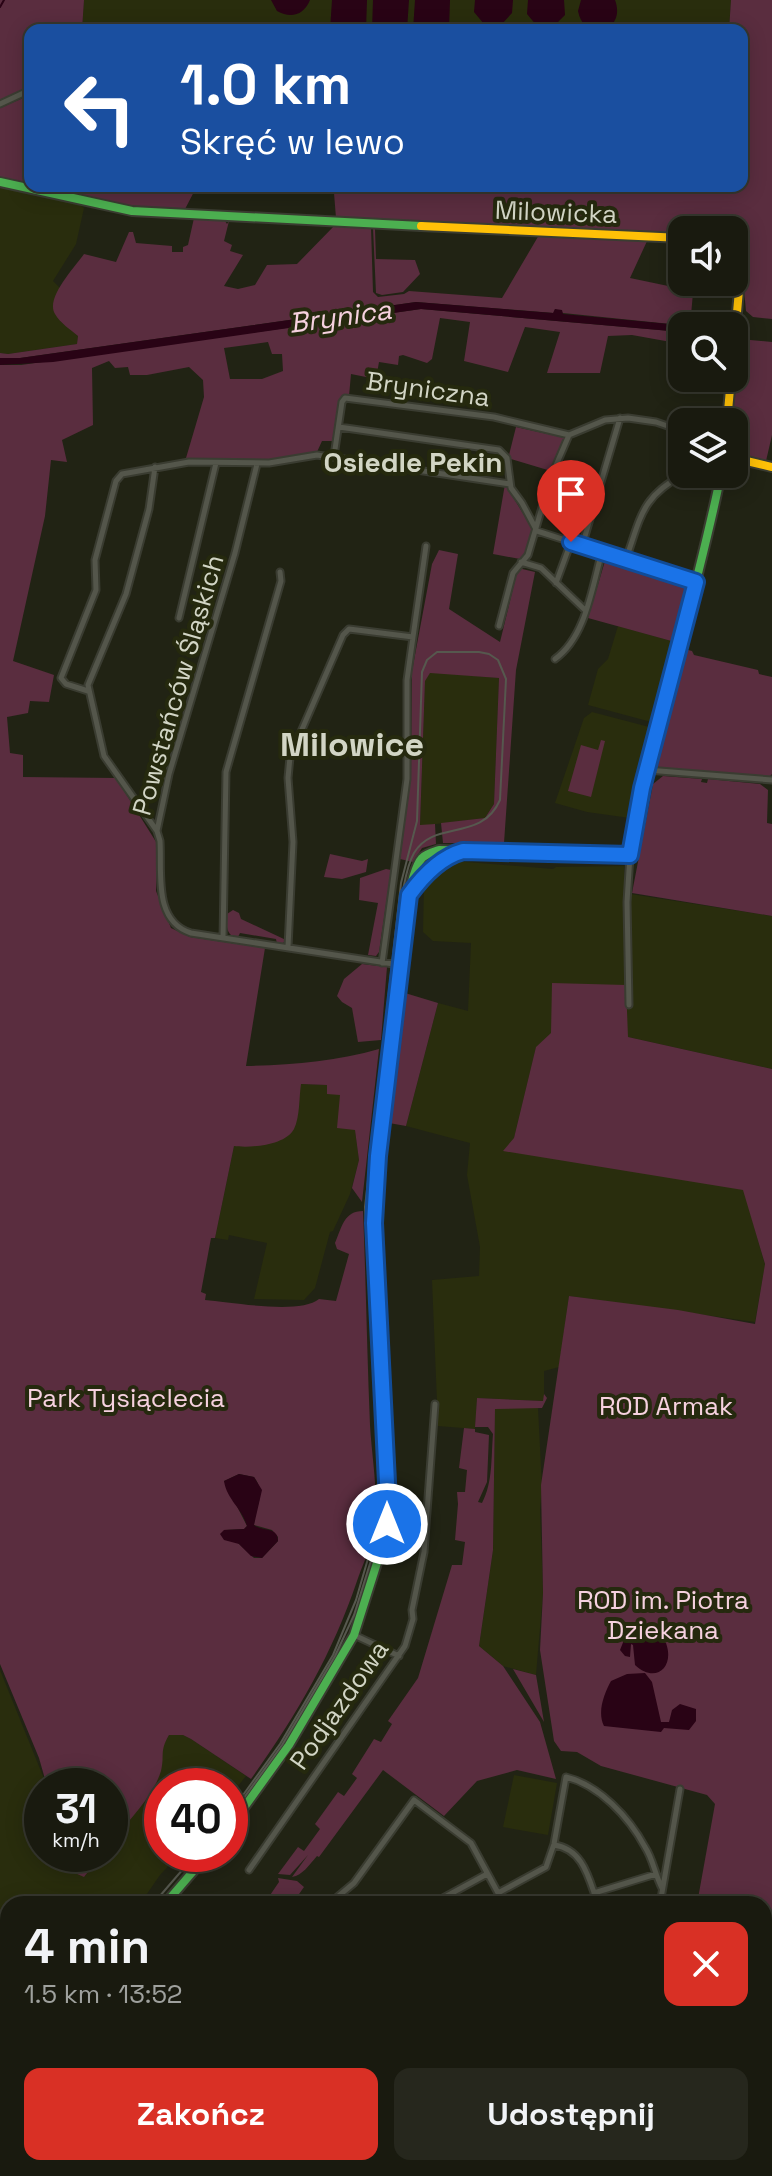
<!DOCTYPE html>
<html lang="pl">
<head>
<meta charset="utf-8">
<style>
	body { margin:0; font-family:"Space Grotesk",sans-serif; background:#26271d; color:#f1f3f6; height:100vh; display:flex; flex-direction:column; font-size:30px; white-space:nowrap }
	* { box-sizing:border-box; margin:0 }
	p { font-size:26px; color:#9fa19e }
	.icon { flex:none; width:44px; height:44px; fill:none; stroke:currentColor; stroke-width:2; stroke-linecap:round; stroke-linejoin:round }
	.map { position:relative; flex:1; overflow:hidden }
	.sheet { position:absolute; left:0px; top:1896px; width:772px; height:280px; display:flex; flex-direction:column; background:#191a0f; border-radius:24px 24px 0 0; box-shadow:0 4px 20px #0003,0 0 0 2px #37382f }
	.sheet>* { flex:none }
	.guide { position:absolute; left:24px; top:24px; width:724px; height:168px; border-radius:16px; box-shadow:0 4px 20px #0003,0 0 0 2px #37382f; background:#1a4fa0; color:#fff; overflow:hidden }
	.controls { position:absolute; left:668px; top:216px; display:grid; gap:16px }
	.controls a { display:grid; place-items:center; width:80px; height:80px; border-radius:16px; background:#191a0f; box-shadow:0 4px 20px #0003,0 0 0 2px #37382f; font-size:40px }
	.speed { position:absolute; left:24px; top:1768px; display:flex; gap:16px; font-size:40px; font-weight:700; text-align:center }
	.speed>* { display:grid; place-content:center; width:104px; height:104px; border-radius:50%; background:#191a0f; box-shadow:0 4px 20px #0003,0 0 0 2px #37382f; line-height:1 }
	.speed small { font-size:20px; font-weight:400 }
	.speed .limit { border:12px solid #d22; background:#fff; color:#111 }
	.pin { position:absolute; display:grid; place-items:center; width:68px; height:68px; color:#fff; margin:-82px -34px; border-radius:50% 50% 50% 0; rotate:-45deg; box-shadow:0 0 8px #0007 }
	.pin .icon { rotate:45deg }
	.me { position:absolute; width:88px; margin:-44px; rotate:0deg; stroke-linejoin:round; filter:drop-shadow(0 0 6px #0008) }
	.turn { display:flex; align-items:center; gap:28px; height:168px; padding:0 24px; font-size:36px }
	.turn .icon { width:104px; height:104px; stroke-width:2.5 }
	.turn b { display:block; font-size:56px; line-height:68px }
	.round { display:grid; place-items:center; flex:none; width:84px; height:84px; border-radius:16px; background:#26271d }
	.summary { display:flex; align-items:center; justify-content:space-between; height:136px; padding:0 24px }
	h1 { font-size:48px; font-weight:700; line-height:60px }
	.action { display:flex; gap:16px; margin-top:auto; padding:16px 24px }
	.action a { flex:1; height:92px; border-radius:16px; background:#d93025; color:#fff; font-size:32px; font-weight:700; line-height:92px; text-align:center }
	.action a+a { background:#26271d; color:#f1f3f6 }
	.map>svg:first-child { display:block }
	.built { fill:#292d0d }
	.green { fill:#5a2d3f; fill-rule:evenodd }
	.water { fill:#290315 }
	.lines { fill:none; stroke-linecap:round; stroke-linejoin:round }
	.stream { stroke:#290315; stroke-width:2 }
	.street-casing { stroke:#3a3c31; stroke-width:9 }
	.fast-casing { stroke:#3a3c31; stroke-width:12 }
	.slow-casing { stroke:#3a3c31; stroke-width:12 }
	.jam-casing { stroke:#3a3c31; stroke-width:12 }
	.street { stroke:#54564b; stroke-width:5 }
	.fast { stroke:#4caf50; stroke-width:8 }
	.slow { stroke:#ffc107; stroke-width:8 }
	.jam { stroke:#c62828; stroke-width:8 }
	.tram { stroke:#56584e; stroke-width:2 }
	.route-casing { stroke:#114b97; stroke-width:20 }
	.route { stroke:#1a73e8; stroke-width:14 }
	.labels { text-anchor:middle; stroke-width:8; stroke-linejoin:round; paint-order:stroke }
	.street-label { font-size:26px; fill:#d2d5c5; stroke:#25290e }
	.park-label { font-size:26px; fill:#f6d1df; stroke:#25290e }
	.water-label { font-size:28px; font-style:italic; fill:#f6d1df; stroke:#25290e }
	.neighbourhood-label { font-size:28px; font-weight:bold; fill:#d2d5c5; stroke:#25290e }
	.district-label { font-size:34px; font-weight:bold; fill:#d2d5c5; stroke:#25290e }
</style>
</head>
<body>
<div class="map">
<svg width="772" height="2176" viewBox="0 0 772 2176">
	<rect width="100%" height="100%" fill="#212314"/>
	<path class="built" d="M84 0H731L729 30H82Z
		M0 188 79 204 84 208 76 244 53 281 59 287 60 321 78 336 77 344 8 354 0 353Z
		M618 626 675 642 655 723 588 705 598 669 608 659Z
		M430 672 499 678 494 804 485 818 420 826 425 680Z
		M592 712 653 728 630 818 587 812 555 803 584 718Z
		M454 861 553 869 556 867 624 866V893L772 916V1069L628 1037 553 983 552 1033 536 1048 514 1138 744 1190 765 1265 755 1322 569 1296 559 1367 544 1371V1401L477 1398 475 1429 438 1426 432 1280 479 1276 480 1247 467 1175 470 1143 406 1126 438 1003 468 1011 471 943 433 941 423 932 424 884Z
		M301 1084 328 1085 340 1095 355 1129 359 1160 350 1194 333 1231 330 1232 315 1288 304 1300 254 1299 267 1243 229 1235 228 1240 215 1238 234 1146Z
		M495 1408H538L542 1487 540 1509 543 1593 536 1675 503 1666 479 1646 493 1550Z
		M0 1670 47 1786H42V1854H75L85 1876 102 1854H110V1844L150 1792 161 1769V1748L169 1735H183L191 1739 246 1776 230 1796V1786H162V1854H180L160 1875 140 1904H8V1976L0 1982Z
		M514 1775 557 1783 548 1835 503 1827Z
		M88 2168H405L413 2176H80Z"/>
	<path class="green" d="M0 0H84L82 30H30V87L0 100Z
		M731 0H772V319L753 317 746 311 743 279 734 258V230H682V233L336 218 334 193 317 186H742V30H729Z
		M30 95V186H197L184 211C122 211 60 193 0 180V108Z
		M194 218 225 221 227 224 229 221 224 241 232 245 230 251 243 255 224 286 238 289 255 285 267 265 297 264 335 225 371 227 373 292 378 297 404 294 409 291 502 298 539 235 648 239 630 278 673 287 676 273 682 275V282H694L690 326 563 313 555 309 554 313 416 302 20 358H0V353L8 354 77 344 78 336C71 330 60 323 55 314 45 298 75 267 84 254L116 262 129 232H133L136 243 172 246V252H183V247L188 245Z
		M373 228H401L375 229 376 259 415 260 420 274 403 292 382 295 376 293Z
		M421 309 682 332V344L632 335 608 336 600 373H547L560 332 525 327 508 372 464 361 470 322 440 318 432 359 427 363 403 355 399 356 398 365 379 362 376 379 351 374 349 396 342 399 332 441H322L317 452 267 460 186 458 204 397 203 380 189 367 147 375H130L128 367 115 368 109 361 92 368 93 425 62 440 67 462 51 460 45 516 13 661 54 675 49 702 30 701 28 713 7 717 10 753 23 755V777L116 778 158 845 156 891 171 928 190 937 265 948 246 1066C291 1065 337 1061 379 1049L362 1202 352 1188 359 1160 355 1130 337 1128 340 1095 327 1094V1085L301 1084C299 1097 300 1117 294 1129 285 1146 249 1148 234 1146L215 1238H211L201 1292 206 1294 205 1300C231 1302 300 1315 319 1299L336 1301 349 1254 337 1249 335 1243C342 1227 344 1211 363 1211 366 1283 367 1354 370 1425 372 1461 380 1500 373 1535 370 1550 362 1566 357 1581 332 1655 296 1716 251 1779L191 1739 183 1735H169C159 1752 165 1755 161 1771 153 1797 127 1822 110 1844V1786H47L39 1758 0 1664V365H21ZM268 342 272 354H282L283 371 262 379H230L224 348ZM239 1474 254 1477C267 1494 255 1506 254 1525L272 1530 278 1537V1541L262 1558H254L224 1530 244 1529 247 1526 224 1481Z
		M739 339 772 342V435L766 461C734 455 734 454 734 422H731Z
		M516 427 566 438 551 471 511 459 509 455Z
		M505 484 535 533 526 553 520 559 493 554Z
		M439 550 458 554 449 609 500 642 518 568 535 572 516 670 504 843H443L441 823 485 818 494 804 499 678 430 673 425 681 420 825 435 824 436 844 422 848 413 862 400 859 411 777 412 671 432 564Z
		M605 561 688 586 675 642 588 618Z
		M684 649 692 651 694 655 758 670 759 674 772 677V774L769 777 657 770 651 767 677 673 681 672 683 664 679 661Z
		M601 740 605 741 591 797 568 791 581 745 598 750Z
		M663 776 702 779 701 782 707 783 708 779 760 784 768 790 767 823 772 824V916L632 893 653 784Z
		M330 854 362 861 368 859 366 872 342 879 324 877Z
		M386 869 391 870 379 952 376 956 368 955 378 903 359 900 360 878Z
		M233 910 239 913 241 919 286 940 282 944H277L276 939 240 933 237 939C226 934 226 926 227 914Z
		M362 964 387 967 381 1040 358 1042 352 1008 342 1002 337 996 344 979Z
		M552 983 626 985 628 1037 772 1069V2109H764V1904H697L715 1804 707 1795 601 1766 577 1752 561 1751 554 1741 540 1650 543 1593 541 1485 569 1296 678 1310 755 1324 765 1264 743 1190 503 1151 514 1138 536 1047 551 1033Z
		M405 993 438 1003 406 1126 389 1123Z
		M544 1394 547 1398 542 1408 495 1409 493 1550 479 1646 503 1666 540 1722 556 1779 517 1770 477 1781 444 1816 383 1770 319 1857 317 1856C309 1865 303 1875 292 1877L308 1855 290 1875 278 1874 298 1847 304 1851 320 1829 315 1824 338 1792 344 1796 357 1778 352 1774 374 1739 381 1742 392 1724 388 1721 418 1678 452 1565H462L465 1542 455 1540 458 1504 457 1492H465L467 1470 459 1468 464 1428 475 1429V1432L489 1435 487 1482 478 1502 482 1503C493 1482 491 1458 493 1434L488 1427H475L477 1398 543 1401Z
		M513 1669 536 1675 544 1722Z
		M65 1854H102L84 1877 75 1873Z
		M278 1878 297 1881 304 1887 292 1904H264L279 1882Z
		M8 1976V2035L0 2038V1982Z"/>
	<path class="water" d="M271 0H310C304 15 291 19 277 11Z
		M332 0H367L366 30H330Z
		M373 0H409L407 30H372Z
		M415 0H450L449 30H413Z
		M475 0H513L512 13 501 25 484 24 474 12Z
		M528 0H564L565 15 553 27 537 26 527 14Z
		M581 0H615C627 32 584 44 578 11Z
		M416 302 553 313 555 309 562 310 563 314 690 326H682V332L421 309 53 362 0 365V358H20Z
		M239 1474 254 1477 262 1490 254 1525C262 1532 278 1526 278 1541L262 1558 251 1556 239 1544 224 1540 220 1534 224 1530 244 1529 247 1526C242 1508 227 1500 224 1481Z
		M650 1638 666 1643C675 1668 655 1684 635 1665L633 1645 631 1644 630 1657 625 1656 620 1650 624 1640 636 1643Z
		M645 1673 652 1682 661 1722H669L672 1710 680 1704 696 1709V1721L689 1730 664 1728 661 1732 604 1726C597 1712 604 1694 611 1681L627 1674Z"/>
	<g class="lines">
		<path class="stream" d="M0 7 4 0"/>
		<g class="street-casing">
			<path id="street" d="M0 104 30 90
				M339 427 499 450 507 458 511 488 522 503 537 531
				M334 456 342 402 345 398 494 417 569 435 605 420 628 418 656 422 682 431
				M257 464 235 553 169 774 157 831 160 841C162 873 153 921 191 933L400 965
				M155 467 149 509 126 594 88 685 104 756 157 831
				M537 531 696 582
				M582 546 620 418
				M626 559C641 517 641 497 684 474
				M521 562 541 568 585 610
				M556 583 571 542
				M179 618 216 463
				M499 626 513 573 528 555 551 477 569 435
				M413 637 426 546
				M555 659C586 637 592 587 602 552
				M88 691 66 684 61 678 96 590 95 560 116 481 122 474 189 462 269 463 317 455 510 484
				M647 770 772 780
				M223 938 226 772 281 581 280 572
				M288 947 293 842 288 778 290 757 343 635 349 629 413 637 407 680V779L382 963
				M629 1005 627 902 630 855
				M354 1635 399 1656
				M554 1845C584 1849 589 1880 598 1904
				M249 1870 405 1646 413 1619 412 1610 424 1552 435 1404
				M498 1893 546 1867 554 1844 566 1777C599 1785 629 1817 645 1847 653 1859 655 1875 662 1888
				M594 1893 656 1874
				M329 1904 354 1883 414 1800 471 1843 504 1904
				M432 1904 487 1874
				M660 1904 680 1789
				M409 2168 417 2176
				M507 2168 514 2176
				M624 2168 631 2176"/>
		</g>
		<g class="fast-casing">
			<path id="fast" d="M0 182 132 211 421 226
				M412 891 444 860 460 852
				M395 1014C399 984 404 878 422 858 426 854 433 852 439 850L630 855C654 726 695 602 721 474
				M230 1827 289 1745 354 1635 384 1541 388 1502 383 1406
				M165 1904 208 1854"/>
		</g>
		<g class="slow-casing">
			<path id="slow" d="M421 226 682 238
				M734 267 739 290 734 346
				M727 422 731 378
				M734 458 772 467
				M0 2081 8 2076
				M764 2114 772 2115"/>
		</g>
		<g class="jam-casing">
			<path id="jam" d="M383 1406 375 1263 376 1183 395 1014
				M0 2051 8 2048
				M572 2176 582 2168"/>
		</g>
		<use href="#street" class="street"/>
		<use href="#fast" class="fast"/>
		<use href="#slow" class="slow"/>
		<use href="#jam" class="jam"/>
		<path class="tram" d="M230 1813 280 1744 333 1655 356 1600 376 1531 379 1481 365 1207 401 883 417 821 422 672 427 660 437 652H479L489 654 498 660 506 679 500 800C481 843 434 819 414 853 407 865 405 881 402 895L367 1208 381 1481 377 1541 354 1615 335 1656 282 1745 230 1817
			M153 1904 196 1854
			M0 2063 8 2058"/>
	</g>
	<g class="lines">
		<g class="route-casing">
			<path id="route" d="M387 1524 388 1502 374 1223 378 1156 409 895C422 877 441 857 463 851L630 855 642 788 696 582 571 542"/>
		</g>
		<use href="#route" class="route"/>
	</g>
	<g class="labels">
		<g class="street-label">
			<text transform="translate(556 212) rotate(2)" y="9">Milowicka</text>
			<text transform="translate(428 389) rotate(8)" y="9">Bryniczna</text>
			<text transform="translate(178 685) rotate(-74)" y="9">Powstańców Śląskich</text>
			<text transform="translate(339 1705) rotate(-55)" y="9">Podjazdowa</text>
		</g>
		<g class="park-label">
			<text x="126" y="1407">Park Tysiąclecia</text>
			<text x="666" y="1415">ROD Armak</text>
			<text x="663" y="1609">ROD im. Piotra<tspan x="663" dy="30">Dziekana</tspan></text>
		</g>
		<g class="water-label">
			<text transform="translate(340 316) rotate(-8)" y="10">Brynica</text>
		</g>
		<g class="neighbourhood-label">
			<text x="413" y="472">Osiedle Pekin</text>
		</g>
		<g class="district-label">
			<text x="352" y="756">Milowice</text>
		</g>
	</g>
</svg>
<div class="controls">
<a><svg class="icon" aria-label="sound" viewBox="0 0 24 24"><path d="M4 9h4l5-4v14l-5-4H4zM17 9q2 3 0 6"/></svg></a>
<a><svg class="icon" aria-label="search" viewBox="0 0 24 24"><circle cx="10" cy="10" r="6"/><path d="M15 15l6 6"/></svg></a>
<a><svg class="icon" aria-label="layers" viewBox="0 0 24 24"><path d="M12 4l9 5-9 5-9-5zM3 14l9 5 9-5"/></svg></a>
</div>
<div class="speed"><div>31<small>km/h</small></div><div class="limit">40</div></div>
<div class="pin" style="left:571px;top:542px;background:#d93025"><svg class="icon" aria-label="arrive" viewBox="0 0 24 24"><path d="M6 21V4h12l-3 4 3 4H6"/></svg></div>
<svg class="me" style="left:387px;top:1524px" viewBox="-20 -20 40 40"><circle r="17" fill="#1a73e8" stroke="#fff" stroke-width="3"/><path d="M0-11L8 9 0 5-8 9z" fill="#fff"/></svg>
<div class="guide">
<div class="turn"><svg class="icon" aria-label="left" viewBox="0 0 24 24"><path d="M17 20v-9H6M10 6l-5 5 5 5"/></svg><div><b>1.0 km</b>Skręć w lewo</div></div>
</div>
<section class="sheet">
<div class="summary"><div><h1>4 min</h1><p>1.5 km · 13:52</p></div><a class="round" style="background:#d93025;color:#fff"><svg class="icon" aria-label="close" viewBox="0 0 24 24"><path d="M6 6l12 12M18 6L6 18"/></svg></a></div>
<div class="action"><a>Zakończ</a><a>Udostępnij</a></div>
</section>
</div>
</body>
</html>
